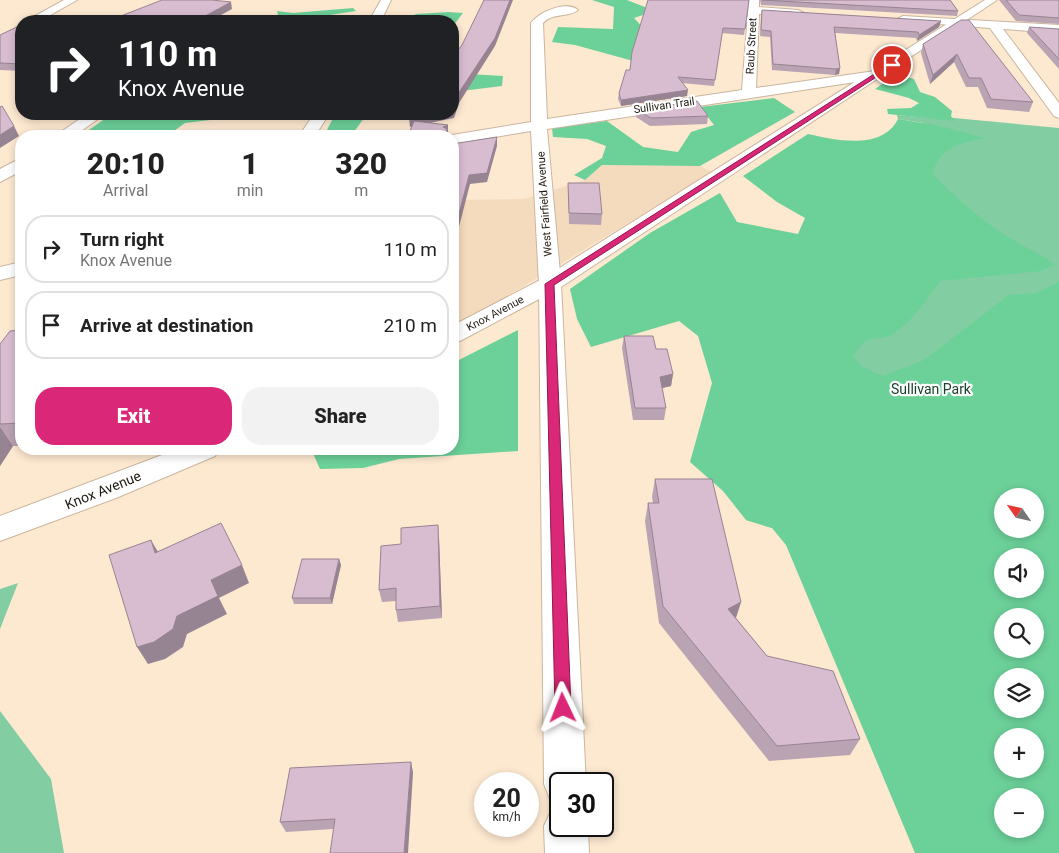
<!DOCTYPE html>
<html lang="en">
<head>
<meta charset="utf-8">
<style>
	body { margin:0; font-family:Roboto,sans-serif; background:#f2f2f2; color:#222; height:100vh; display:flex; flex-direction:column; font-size:19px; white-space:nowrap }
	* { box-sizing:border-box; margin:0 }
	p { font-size:16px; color:#767676 }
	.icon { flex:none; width:28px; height:28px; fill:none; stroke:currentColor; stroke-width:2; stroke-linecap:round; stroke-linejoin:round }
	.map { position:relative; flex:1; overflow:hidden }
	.drawer { position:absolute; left:15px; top:130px; width:444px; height:325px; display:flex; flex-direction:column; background:#fff; border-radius:20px; box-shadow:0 2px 8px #0003 }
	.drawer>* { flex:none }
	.top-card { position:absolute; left:15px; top:15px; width:444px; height:105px; border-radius:20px; box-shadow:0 2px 8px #0003; background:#202124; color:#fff; overflow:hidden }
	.needle { width:32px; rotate:304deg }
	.fabs { position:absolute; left:994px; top:488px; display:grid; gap:10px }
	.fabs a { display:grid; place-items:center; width:50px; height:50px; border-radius:50%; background:#fff; box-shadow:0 2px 8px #0003; font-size:25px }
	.speed { position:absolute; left:474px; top:772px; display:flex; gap:10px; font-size:25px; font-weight:700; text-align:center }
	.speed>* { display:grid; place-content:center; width:65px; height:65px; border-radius:50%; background:#fff; box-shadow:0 2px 8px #0003; line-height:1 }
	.speed small { font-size:12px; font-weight:400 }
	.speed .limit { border:2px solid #111; border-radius:8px; background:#fff; color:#111 }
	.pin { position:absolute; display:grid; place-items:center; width:42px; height:42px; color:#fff; margin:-21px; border:2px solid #fff; border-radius:50%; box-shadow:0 1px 5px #0007 }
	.me { position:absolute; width:55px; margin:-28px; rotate:358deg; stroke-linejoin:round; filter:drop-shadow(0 0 4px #0008) }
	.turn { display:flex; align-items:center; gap:18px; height:105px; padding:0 20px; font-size:22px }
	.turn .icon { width:65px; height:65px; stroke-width:2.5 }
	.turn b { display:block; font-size:35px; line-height:42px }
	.eta { display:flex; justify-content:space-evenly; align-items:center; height:85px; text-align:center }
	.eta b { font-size:30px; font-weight:800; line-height:35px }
	.button { display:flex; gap:10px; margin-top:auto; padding:10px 20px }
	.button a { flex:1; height:58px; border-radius:20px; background:#db2777; color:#fff; font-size:20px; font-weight:800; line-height:58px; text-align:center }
	.button a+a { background:#f2f2f2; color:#222 }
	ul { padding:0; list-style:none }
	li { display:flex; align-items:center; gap:15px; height:68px; margin:0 10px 8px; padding:0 10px; border:2px solid #e0e0e0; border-radius:20px }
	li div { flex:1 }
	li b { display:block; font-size:19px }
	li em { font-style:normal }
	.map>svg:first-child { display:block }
	.built { fill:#f5dbbd }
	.green { fill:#82cda1; fill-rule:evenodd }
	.forest { fill:#6cd099; fill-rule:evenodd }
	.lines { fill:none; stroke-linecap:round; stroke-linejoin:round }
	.minor-casing { stroke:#cab69f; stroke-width:2 }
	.major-casing { stroke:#cab69f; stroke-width:2 }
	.minor { fill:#fff; fill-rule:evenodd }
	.major { fill:#fff; fill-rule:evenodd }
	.wall { fill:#baa3b3 }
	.shaded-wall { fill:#978492 }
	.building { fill:#d8bdd0; stroke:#978492 }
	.route { fill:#db2777; stroke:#8e194d }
	.labels { text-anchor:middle; stroke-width:4.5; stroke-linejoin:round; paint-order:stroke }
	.far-street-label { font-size:11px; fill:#211a11; stroke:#fff }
	.park-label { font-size:14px; fill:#18422c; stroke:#fff }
	.street-label { font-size:14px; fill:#211a11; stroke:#fff }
</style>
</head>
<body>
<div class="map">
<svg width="1059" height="853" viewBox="0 0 1059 853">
	<rect width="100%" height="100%" fill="#fde8d0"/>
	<path class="built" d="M602 165 700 166 712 172 453 329V200L524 199 585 180Z"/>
	<path class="green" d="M897 115 931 118 933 116 1059 128V559L772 528 746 520 876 163 924 123 898 119ZM1002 496H1035V529H1002Z
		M18 583 0 629V589Z
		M0 711 51 779 64 853H0Z"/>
	<path class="forest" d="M592 0H627L655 11 634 18 647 32 637 62 575 45 552 42 558 27 613 29 614 7Z
		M353 8 356 11 317 17 312 21H280L277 11 293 13Z
		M449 12 463 13 453 26 452 21H401L416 14Z
		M452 73 503 76 502 86 461 91Z
		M897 74 914 79 920 92 935 97 952 111 951 116 955 121 888 114 887 109 911 108 919 103 909 98 875 89Z
		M774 98 795 112 700 166 602 165 585 180 574 175 602 158 606 146 587 139 553 137 552 128 607 121 643 147 678 152 691 132 714 125 700 107Z
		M112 114H260L185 123 167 136H80Z
		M335 114H367L351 136H324Z
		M898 119 935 125 985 138C961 143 938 147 933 174 955 197 981 220 1008 237 1024 247 1040 253 1055 265L1041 271 940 281C927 299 913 321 894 333 875 345 871 328 853 357L861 366 883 376 924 360 1009 295 1037 293 1059 282V853H915L786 545 772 528 746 520 723 491 690 462 712 383 698 336 679 321 591 347 577 319 570 289 650 233 720 193 737 222 798 234 805 218 777 202 743 176 808 134C835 140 882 151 898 119ZM1002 496H1035V529H1002ZM1002 556H1035V589H1002ZM1002 616H1035V649H1002ZM1002 676H1035V709H1002ZM1002 736H1035V769H1002ZM1002 796H1035V829H1002Z
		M518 330V451L399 459 363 468 320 469 311 449H452L453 363Z"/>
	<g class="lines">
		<g class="minor-casing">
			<path id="minor" d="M64 0H77L40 21H26Z
				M381 0H391L381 21H369Z
				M749 0H759V7L798 10 804 13 798 16 759 14 756 88 875 71 882 75 875 79 547 129 561 284 586 784H560V803L550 799 544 784 539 284 531 131 452 144V136H446L531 122V23C539 12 566 0 578 10 568 18 553 12 543 23L547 119 742 90Z
				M903 16 1059 25V33L1003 29 1059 103V118L1054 116 990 28 899 21 897 19Z
				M87 114H105L74 136H55Z
				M314 114H329L315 136H299Z
				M21 158V171L0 182V169Z
				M21 262V275L0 280V267Z
				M560 807V826H588L589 853H545L544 826 551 811Z"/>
		</g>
		<g class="major-casing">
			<path id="major" d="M985 0H997L558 289 460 341 452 343V326L542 279Z
				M178 449H219L215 456 116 498 0 541V516Z"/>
		</g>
		<use href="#minor" class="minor"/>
		<use href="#major" class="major"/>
	</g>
	<path class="wall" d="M749 0 744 35 722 33 714 86 682 83 687 96 621 106 618 99 619 93 630 70Z
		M760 0H950L958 11 957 16 761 5Z
		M999 0H1059V24L1016 21Z
		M762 10 941 21 939 27 917 41 916 38 835 33 840 68 839 74 835 75 772 70 770 37 760 36 761 16Z
		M961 20 1033 102 1029 112 987 108 978 87H966L954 62 930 84 921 53 923 44Z
		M21 24V71L0 70V35L19 26Z
		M1029 27 1059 29V69L1027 33Z
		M637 110 708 116 707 124 650 126 636 117Z
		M568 183 602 214 601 225 569 224Z
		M21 330V446H13L0 466V344Z
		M624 336 656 349 673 374 671 386 662 388 666 408 664 420H633L622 348Z
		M655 479 741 602 736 618 767 656 860 739 850 755 769 761 659 623 645 521 648 503H653L652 497Z
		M439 538 442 618 398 622 396 610V601L382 602 379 590 401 544Z
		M339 559 341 565 332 604H294L292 598Z
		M411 762 413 773 333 829 286 832 280 822Z"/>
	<path class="shaded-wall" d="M510 0H513L495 46 459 103 454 118 410 127 409 118 430 114H452V109L458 94Z
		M231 2 232 9 210 21H196Z
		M941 21 939 27 917 41 919 35Z
		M957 54 954 62 930 84 933 75Z
		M840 68 839 74 835 75 836 69Z
		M688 90 687 96 621 106V100Z
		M448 125V136H445L443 127Z
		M14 126 19 136 0 148V135Z
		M497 137V146L487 182 470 184 452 254V241L469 175Z
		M673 374 671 386 658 389 660 377Z
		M0 427 13 446 0 466Z
		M438 525 439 538 442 618 440 606Z
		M151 540 161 557 155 553Z
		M339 559 341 565 332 604 330 598Z
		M242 565 249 583 219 598 227 614 187 634 183 647 165 659 148 664 137 647 177 616 211 580Z
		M741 602 735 620 728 609Z
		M411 762 413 773 408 853H404Z"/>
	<path class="building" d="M162 0H212L231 2 196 21H108Z
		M484 0H510L495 38 458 94 453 109H452V58L462 45Z
		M648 0H749L745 29 723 28 715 80 678 77 688 90 621 100 619 93 626 70H630L632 52Z
		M762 0H950L958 11Z
		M1006 0H1059V18L1019 15Z
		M762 10 941 21 919 35 918 32 834 27 840 68 836 69 773 64 771 31 761 30Z
		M961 20H969L1033 102 991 99 981 78H969L957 54 933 75 923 44Z
		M20 24H21V64L0 63V35L19 26Z
		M1029 27 1059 29V59Z
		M697 101 708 116 651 118 637 110Z
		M2 106 14 126 0 135V107Z
		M412 114H430L409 118Z
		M414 121 448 125 443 127 447 129 445 136H408Z
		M497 137 487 173 469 175 452 241V144Z
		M568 183H599L602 214 569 213Z
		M21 330V423L0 424V344L10 331Z
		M624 336H653L656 349H667L673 374 660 377 666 408H635Z
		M655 479H712L741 602 728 609 767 656 833 671 860 739 777 746 663 606 648 503H659Z
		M221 523 242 565 211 580 218 596 177 616 173 629 154 642 137 647 109 555 151 540 155 553Z
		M438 525 440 606 396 610V588L379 590 381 546 401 544V528Z
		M302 559H339L330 598H292Z
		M411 762 404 853H330L335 819 280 822 290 768Z"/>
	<path class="route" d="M890 64 895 65 554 285 571 708 568 713 563 716 557 713 555 708 545 284Z"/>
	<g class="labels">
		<g class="far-street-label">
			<text transform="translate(751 46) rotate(-87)" y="4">Raub Street</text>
			<text transform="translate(664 105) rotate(-8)" y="4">Sullivan Trail</text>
			<text transform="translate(544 204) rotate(-94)" y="4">West Fairfield Avenue</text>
			<text transform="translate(495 313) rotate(-28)" y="4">Knox Avenue</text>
		</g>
		<g class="park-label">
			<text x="931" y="394">Sullivan Park</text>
		</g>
		<g class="street-label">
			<text transform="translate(103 490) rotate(-22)" y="5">Knox Avenue</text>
		</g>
	</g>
</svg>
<div class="fabs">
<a><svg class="needle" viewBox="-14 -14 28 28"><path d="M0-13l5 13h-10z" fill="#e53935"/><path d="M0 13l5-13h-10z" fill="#767676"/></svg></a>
<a><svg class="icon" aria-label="sound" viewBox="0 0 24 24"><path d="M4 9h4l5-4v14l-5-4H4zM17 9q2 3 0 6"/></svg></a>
<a><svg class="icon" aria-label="search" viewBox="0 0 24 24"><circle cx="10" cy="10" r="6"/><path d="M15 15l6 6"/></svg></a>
<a><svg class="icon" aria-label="layers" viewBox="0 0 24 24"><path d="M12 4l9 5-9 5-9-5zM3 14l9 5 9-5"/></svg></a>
<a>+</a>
<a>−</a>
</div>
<div class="speed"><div>20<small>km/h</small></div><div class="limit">30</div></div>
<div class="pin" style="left:892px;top:65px;background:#d93025"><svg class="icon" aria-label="arrive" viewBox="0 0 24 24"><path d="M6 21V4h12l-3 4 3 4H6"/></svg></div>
<svg class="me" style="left:563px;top:708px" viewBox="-20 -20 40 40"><path d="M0-17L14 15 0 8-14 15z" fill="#db2777" stroke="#fff" stroke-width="4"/></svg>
<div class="top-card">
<div class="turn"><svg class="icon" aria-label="right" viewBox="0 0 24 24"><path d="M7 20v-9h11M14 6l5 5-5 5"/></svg><div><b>110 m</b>Knox Avenue</div></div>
</div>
<section class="drawer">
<div class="eta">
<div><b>20:10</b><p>Arrival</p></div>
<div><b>1</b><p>min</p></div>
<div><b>320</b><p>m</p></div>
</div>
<ul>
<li><svg class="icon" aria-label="right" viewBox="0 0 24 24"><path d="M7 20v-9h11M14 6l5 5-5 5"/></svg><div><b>Turn right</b><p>Knox Avenue</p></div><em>110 m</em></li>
<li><svg class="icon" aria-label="arrive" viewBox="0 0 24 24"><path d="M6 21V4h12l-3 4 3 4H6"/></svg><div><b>Arrive at destination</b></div><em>210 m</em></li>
</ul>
<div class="button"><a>Exit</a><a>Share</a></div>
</section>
</div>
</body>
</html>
